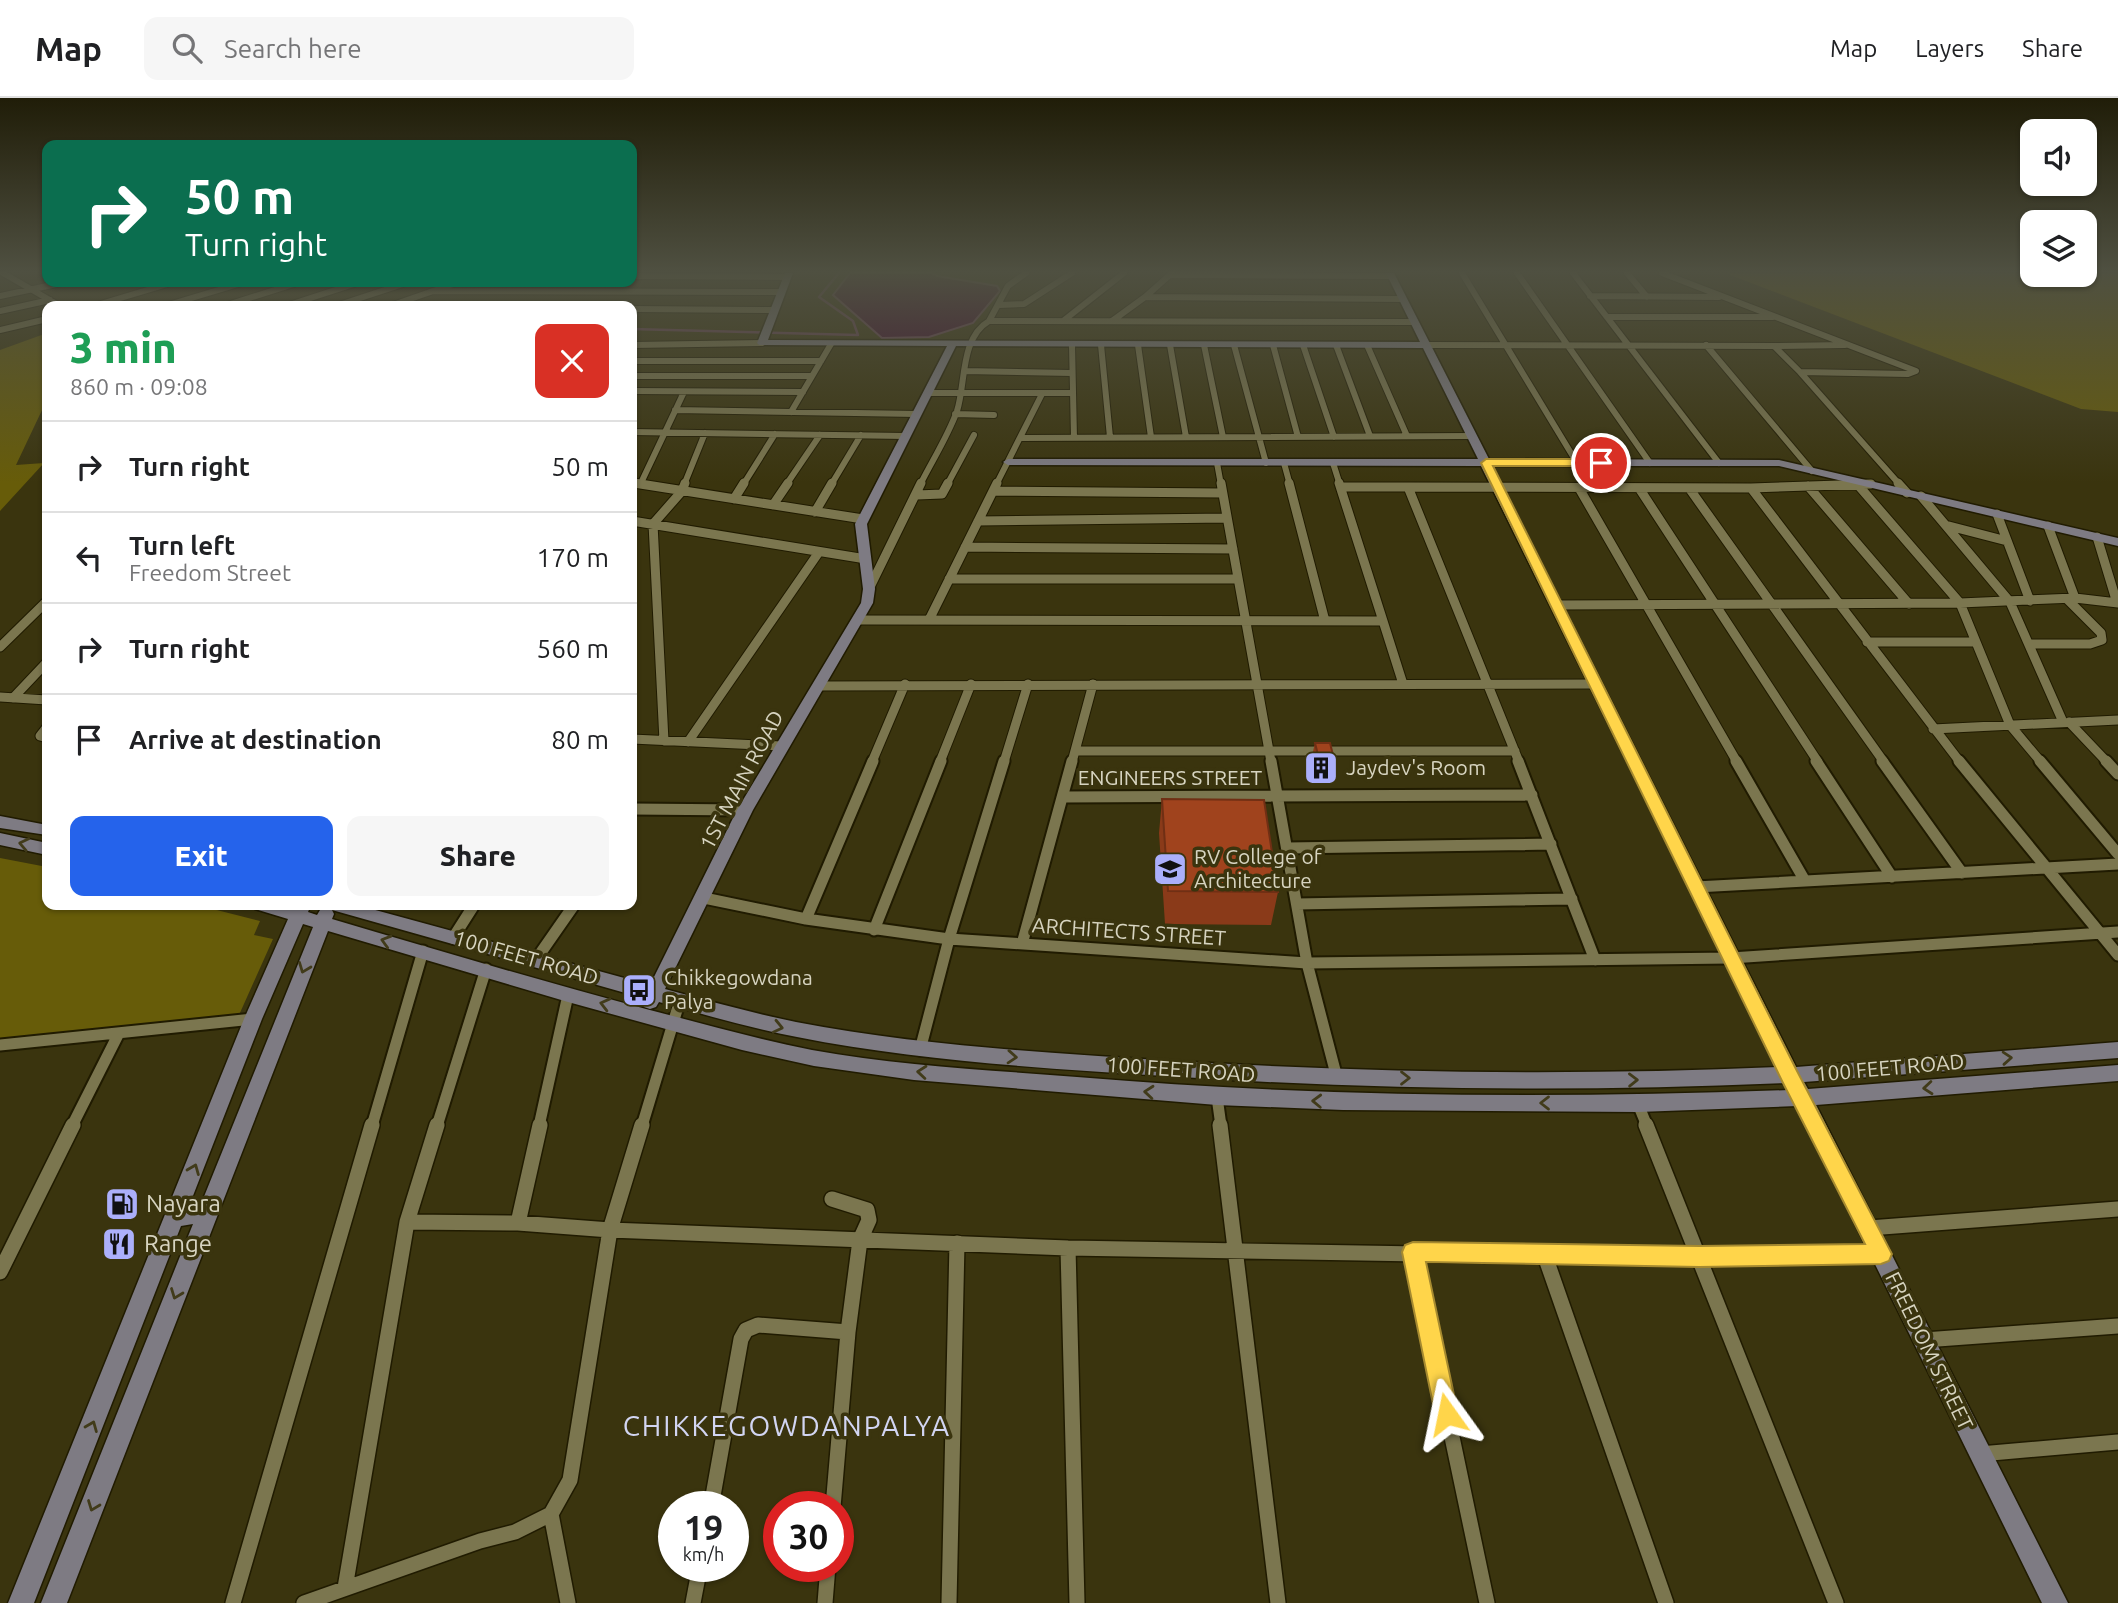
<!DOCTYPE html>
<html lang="en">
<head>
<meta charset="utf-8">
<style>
	body { margin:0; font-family:Ubuntu,sans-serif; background:#f6f6f6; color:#202124; height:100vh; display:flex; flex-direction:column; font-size:26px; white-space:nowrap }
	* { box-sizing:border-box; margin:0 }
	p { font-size:23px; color:#757577 }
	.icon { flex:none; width:38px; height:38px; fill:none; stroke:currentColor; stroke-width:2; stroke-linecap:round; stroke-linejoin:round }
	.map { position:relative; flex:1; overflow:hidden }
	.side { position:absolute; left:42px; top:203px; width:595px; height:609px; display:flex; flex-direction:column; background:#fff; border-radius:14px; box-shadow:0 2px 5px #0004 }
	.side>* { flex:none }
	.top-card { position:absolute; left:42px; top:42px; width:595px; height:147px; border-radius:14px; box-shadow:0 2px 5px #0004; background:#0b6e4f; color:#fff; overflow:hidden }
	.buttons { position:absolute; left:2020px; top:21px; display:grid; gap:14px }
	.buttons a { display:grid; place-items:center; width:77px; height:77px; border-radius:14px; background:#fff; box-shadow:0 2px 5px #0004; font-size:35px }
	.speed { position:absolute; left:658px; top:1393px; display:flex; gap:14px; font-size:35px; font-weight:700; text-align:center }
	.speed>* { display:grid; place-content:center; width:91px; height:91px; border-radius:50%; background:#fff; box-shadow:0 2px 5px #0004; line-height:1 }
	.speed small { font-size:18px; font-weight:400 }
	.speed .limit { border:10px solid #d22; background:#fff; color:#111 }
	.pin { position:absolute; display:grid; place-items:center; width:60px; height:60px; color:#fff; margin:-30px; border:4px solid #fff; border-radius:50%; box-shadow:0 2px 7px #0007 }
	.me { position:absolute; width:77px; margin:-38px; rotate:348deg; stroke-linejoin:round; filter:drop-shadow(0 0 5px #0008) }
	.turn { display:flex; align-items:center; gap:24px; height:147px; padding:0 28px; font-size:32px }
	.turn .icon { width:91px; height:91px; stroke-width:2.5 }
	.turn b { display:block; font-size:49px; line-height:60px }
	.round { display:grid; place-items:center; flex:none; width:74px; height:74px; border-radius:14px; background:#f6f6f6 }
	.head { display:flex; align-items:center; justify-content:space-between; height:119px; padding:0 28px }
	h1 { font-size:42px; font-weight:800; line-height:52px; color:#1e9e55 }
	.primary-button { display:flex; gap:14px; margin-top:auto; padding:14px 28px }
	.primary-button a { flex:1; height:80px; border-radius:14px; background:#2563eb; color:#fff; font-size:28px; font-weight:800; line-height:80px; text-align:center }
	.primary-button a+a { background:#f6f6f6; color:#202124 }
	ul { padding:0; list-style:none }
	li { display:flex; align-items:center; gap:21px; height:91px; padding:0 28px; border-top:2px solid #e0e0e0 }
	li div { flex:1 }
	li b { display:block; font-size:26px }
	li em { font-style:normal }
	header { display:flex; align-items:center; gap:42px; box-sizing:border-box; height:98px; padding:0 35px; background:#fff; border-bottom:2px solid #e0e0e0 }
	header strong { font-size:33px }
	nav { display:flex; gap:38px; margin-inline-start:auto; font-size:24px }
	.search { width:490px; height:63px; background:#f6f6f6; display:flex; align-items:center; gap:18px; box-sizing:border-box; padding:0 24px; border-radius:14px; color:#757577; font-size:26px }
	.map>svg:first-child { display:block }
	.green { fill:#675c09 }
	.water { fill:#3d032e; stroke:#6b425a; stroke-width:2 }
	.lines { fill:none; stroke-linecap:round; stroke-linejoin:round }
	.stream { stroke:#6b425a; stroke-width:2.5 }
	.street-far3-casing { stroke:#201b01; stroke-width:8 }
	.street-far2-casing { stroke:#201b01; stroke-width:11 }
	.street-far1-casing { stroke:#201b01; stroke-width:15 }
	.street-casing { stroke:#201b01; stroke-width:18 }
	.secondary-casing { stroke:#201b01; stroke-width:3 }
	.street-far3 { stroke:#7b764f; stroke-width:6 }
	.street-far2 { stroke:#7b764f; stroke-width:9 }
	.street-far1 { stroke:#7b764f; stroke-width:11 }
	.street { stroke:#7b764f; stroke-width:15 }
	.secondary { fill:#7e7b83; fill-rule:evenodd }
	.wall { fill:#8a3a19 }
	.building { fill:#a0431d; stroke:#702f14; stroke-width:2 }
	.oneway { stroke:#413b1a }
	.route { fill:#ffd54a; stroke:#a68a30; stroke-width:2 }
	.labels { text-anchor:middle; stroke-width:7; stroke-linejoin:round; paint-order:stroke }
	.poi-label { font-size:21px; fill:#d7d4c0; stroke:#3a340e; text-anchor:start }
	.street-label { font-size:21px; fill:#d7d4c0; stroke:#3a340e }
	.near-poi-label { font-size:24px; fill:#d7d4c0; stroke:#3a340e; text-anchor:start }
	.near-neighbourhood-label { font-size:28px; letter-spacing:2px; fill:#d2d5f2; stroke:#3a340e }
</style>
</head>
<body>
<header>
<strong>Map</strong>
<div class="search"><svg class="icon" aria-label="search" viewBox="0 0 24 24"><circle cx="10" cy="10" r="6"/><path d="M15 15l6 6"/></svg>Search here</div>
<nav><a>Map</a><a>Layers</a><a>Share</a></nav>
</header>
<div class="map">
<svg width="2118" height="1505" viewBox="0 0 2118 1505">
	<rect width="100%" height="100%" fill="#3a340e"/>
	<path class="green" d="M1725 175H2032V177L2118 175V314L2081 311Z
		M47 235V310H43L16 367 44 365 0 413V252Z
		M0 760 47 769V807H197L260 823 254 837 273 841 239 917 0 941Z"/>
	<path class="water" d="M850 175H932L937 178 997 188 1000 193 973 225 929 239 882 240 833 197Z"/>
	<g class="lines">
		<path class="stream" d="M64 187 77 184
			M632 231 858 237 853 223 819 199 839 175"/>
		<g class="street-far3-casing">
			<path id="street-far3" d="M3 175 60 208
				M1462 175 1577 365
				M1517 175 1650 365
				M1573 175 1719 365
				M1627 175 1647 199
				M1662 175 1916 273 1908 276 1800 274 1900 387
				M1170 177 1391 178
				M632 178 788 179
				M433 193 782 194
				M0 198 66 184
				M1590 198 1719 199
				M1145 199 1172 175
				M999 207 1024 206 1072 175
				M94 208 174 184
				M165 208 245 184
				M224 208 300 184
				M286 208 360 184
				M336 208 409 184
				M390 208 459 184
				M632 211 775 212
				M0 213 50 202
				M1607 219H1773
				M989 223 1008 188 1026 175
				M1063 223 1124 175
				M1112 223 1145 199 1403 201
				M0 232 47 221
				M632 247 762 245
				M1072 247 1074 340
				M1101 247 1110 339
				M1138 247 1151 339
				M1170 247 1186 339
				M1204 247 1223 339
				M1234 247 1266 365
				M1273 247 1298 339
				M1303 247 1334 339
				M1336 247 1370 338
				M1367 247 1407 338
				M1427 247 1774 248 1800 274
				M1706 247 1812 373
				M1774 248 1845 247
				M632 263H821
				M964 273 1072 275
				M632 278H812
				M632 293 803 294
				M928 295H1073
				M675 312 917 316
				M791 314 831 246
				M955 316 994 317
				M632 334 906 338
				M1020 340 1472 338
				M1217 365 1221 387
				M1284 365 1290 387
				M1333 365 1340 387
				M632 385 645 387
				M640 387 684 294
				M684 387 705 335
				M743 387 775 336
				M786 387 820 337
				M831 387 861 337
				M920 387C932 363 948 338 957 313 966 285 960 240 989 223L1415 224
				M947 387 974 337
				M996 387 1042 296
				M1841 387 1871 386"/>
		</g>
		<g class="street-far2-casing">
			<path id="street-far2" d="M634 385 863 421
				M1221 385 1271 664
				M1289 385 1325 523
				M1898 385 1907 395
				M1871 386 1751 390 1960 664
				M1858 387 1960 505 2010 627 2041 664
				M1808 388 1909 506
				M1341 389H1408
				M1579 390 1737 664
				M1639 390 1818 664
				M1689 390 1884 664
				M993 393 1222 395
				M917 397 942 396 948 385
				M1921 398 2010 504 2063 624
				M734 401 744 385
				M773 407 788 385
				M815 414 832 385
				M1997 416 2030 503
				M632 423 866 461
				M978 423 1227 420
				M1949 428 2007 443
				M2048 428 2075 500
				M2097 439 2117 505
				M965 449 1233 451
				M949 481H1238
				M869 491 921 385
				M1558 507 1960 505 2075 500 2118 505
				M859 522 1383 523 1339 385
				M929 522 997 385
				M1383 523 1403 586
				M1867 544H1976
				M2029 546H2090L2102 542 2101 535 2067 501
				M0 549 47 503
				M818 588 1595 586
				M0 599 47 602
				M13 600 47 564
				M2069 624 2107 664
				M47 629 40 638 47 640
				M1933 631 2118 622
				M632 641 781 648
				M664 643 653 426 682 393 685 385
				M688 644 819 454
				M1075 653H1515
				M872 664 905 586
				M940 664 971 586
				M1004 664 1028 586
				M1072 664 1093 586
				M1519 664 1408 389 1751 390"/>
		</g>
		<g class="street-far1-casing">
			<path id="street-far1" d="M1271 663 1307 865 1337 980
				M1518 663 1595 862
				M1736 663 1805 783
				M1816 663 1892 779
				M1882 663 1962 775
				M1959 663 2118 857
				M2040 663 2118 756
				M2106 663 2118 676
				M1063 699 1532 697
				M632 711 745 712
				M1287 750 1551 746
				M1696 789 2118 766
				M704 800 806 821 949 841 1307 865 1731 860 2118 834
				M1297 806 1572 801
				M806 821 873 663
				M874 832 941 663
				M453 840 474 807
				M1022 846 1072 663
				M535 863 574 807
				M0 947 253 921
				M920 952 949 841 1004 663
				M1217 999 1221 1028
				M1638 1006 1647 1028
				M72 1028 119 935
				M372 1028 423 853
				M437 1028 486 871
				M539 1028 568 897
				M642 1028 680 902"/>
		</g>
		<g class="street-casing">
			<path id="street" d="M1220 1027 1278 1505
				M1646 1027 1836 1505
				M832 1101 867 1112 869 1122 860 1142 848 1234 833 1409
				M407 1124 518 1125 610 1132 1068 1150 1545 1158 1881 1155
				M518 1125 540 1027
				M1869 1130 2118 1111
				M1068 1150 1077 1505
				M1413 1154 1487 1505
				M1545 1158 1666 1505
				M0 1174 73 1027
				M1924 1242 2118 1228
				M1980 1356 2118 1344
				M711 1409 741 1241 746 1232 758 1227 848 1234
				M551 1416 568 1505
				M345 1490 407 1124 437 1027
				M233 1505 372 1027
				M304 1505 480 1443 515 1434 551 1416 570 1382 610 1132 642 1027
				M693 1505 700 1468
				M825 1505 828 1468
				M949 1505 957 1145"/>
		</g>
		<g class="secondary-casing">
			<path id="secondary" d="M785 175H793L768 242 1420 244 1386 175H1394L1489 361 1779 362 2118 440V448L1779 368H1492L1796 969 2118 944V960L1804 984 1808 991 2118 967V983L1816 1007 2068 1505H2042L1797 1008 1638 1014 1343 1012 1217 1007 914 982 814 968 742 952 568 904 328 833 67 1505H41L193 1126 181 1128 34 1505H8L244 921 288 821 255 811 253 807H282L293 810 295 807H311L308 814 317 817 320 812 329 810 327 807H357L650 887 737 712 861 505 863 491 855 426 947 248 759 247 757 245ZM956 248 1423 250 1478 361H1008L1003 364 1008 367 1481 368 1778 969C1571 978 1365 975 1159 962 1038 954 915 947 796 924 752 915 709 903 665 891L753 712 873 505 875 491 867 426ZM332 812 643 900 641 904 644 909 650 911 656 909 659 904C705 917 750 930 797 939 918 963 1042 970 1165 978 1372 992 1578 994 1785 985L1789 992C1551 1001 1314 999 1077 979 989 972 899 968 812 952 756 941 701 925 646 911 541 883 437 852 332 821L334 816ZM303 826 313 829 201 1106 189 1108 262 921Z
				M0 718 47 727V737L0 730Z
				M0 735 47 745V757L0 747Z"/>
		</g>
		<use href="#street-far3" class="street-far3"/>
		<use href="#street-far2" class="street-far2"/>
		<use href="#street-far1" class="street-far1"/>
		<use href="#street" class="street"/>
		<use href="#secondary" class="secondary"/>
	</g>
	<path class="wall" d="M1315 645 1334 661 1330 677 1315 678 1311 662Z
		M1162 701 1278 794 1271 827 1165 826 1159 735Z"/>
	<path class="building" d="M1315 645H1330L1334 661H1319Z
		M1162 701 1264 702 1278 794 1168 793Z"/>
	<defs><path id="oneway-chevron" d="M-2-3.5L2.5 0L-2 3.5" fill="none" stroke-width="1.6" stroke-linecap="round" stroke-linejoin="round" transform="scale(1.75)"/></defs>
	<g class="oneway">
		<use href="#oneway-chevron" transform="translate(24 746) rotate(-168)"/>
		<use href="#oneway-chevron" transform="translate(386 843) rotate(-164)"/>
		<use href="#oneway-chevron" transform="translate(304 870) rotate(111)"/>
		<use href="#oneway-chevron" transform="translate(605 906) rotate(-166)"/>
		<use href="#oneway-chevron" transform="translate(778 929) rotate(13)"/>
		<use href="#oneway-chevron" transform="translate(1012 959) rotate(4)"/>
		<use href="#oneway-chevron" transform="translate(2007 960) rotate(-4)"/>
		<use href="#oneway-chevron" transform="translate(922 974) rotate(-175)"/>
		<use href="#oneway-chevron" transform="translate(1405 980)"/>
		<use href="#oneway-chevron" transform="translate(1633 982) rotate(-1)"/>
		<use href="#oneway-chevron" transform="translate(1928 990) rotate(175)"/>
		<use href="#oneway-chevron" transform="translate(1149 994) rotate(-175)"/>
		<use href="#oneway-chevron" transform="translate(1317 1003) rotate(-178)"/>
		<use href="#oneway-chevron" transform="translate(1545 1005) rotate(-180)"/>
		<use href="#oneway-chevron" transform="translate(194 1071) rotate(-68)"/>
		<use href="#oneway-chevron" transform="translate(176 1196) rotate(111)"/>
		<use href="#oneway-chevron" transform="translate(92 1328) rotate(-68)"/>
		<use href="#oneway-chevron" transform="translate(93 1408) rotate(111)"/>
	</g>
	<linearGradient id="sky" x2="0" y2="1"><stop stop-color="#201d08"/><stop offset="0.45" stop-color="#4f5041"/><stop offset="1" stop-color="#4f5041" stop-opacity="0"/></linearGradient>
	<rect width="2118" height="385" fill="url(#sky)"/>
	<path class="route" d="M1486 361H1601L1607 365 1601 368H1493L1796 971 1892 1156 1889 1163 1881 1166 1699 1169 1426 1164 1458 1316 1455 1324 1447 1328 1439 1324 1435 1316 1402 1154 1405 1147 1413 1144 1699 1148 1865 1146 1782 983 1481 365Z"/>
	<defs>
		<g id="building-square" transform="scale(1.75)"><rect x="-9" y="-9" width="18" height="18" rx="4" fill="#abaffb" stroke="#3a340e"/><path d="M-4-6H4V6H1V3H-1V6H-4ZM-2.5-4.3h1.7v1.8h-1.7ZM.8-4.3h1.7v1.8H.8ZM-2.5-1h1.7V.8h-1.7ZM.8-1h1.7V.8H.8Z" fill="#111"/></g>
		<g id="university-square" transform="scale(1.75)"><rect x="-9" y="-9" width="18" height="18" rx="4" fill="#abaffb" stroke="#3a340e"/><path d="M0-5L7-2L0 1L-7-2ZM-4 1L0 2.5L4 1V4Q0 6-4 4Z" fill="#111"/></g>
		<g id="bus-square" transform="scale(1.75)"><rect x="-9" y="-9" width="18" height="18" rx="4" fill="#abaffb" stroke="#3a340e"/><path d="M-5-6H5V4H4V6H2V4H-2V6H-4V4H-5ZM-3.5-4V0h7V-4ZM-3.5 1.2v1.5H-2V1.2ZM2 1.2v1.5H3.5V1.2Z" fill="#111"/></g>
		<g id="fuel-square" transform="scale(1.75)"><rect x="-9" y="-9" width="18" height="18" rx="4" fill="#abaffb" stroke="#3a340e"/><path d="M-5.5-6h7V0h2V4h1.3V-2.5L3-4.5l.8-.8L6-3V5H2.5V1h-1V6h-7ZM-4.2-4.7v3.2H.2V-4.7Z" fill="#111"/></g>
		<g id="restaurant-square" transform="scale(1.75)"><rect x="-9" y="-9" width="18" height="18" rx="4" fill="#abaffb" stroke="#3a340e"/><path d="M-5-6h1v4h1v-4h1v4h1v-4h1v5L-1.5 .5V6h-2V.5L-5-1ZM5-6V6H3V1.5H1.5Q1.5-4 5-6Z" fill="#111"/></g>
	</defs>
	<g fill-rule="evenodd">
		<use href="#building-square" x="1321" y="670"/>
		<use href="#university-square" x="1170" y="771"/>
		<use href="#bus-square" x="639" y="892"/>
		<use href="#fuel-square" x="122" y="1106"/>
		<use href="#restaurant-square" x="119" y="1146"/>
	</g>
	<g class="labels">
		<g class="poi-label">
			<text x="1346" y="677">Jaydev's Room</text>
			<text x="1194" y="766">RV College of<tspan x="1194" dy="24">Architecture</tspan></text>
			<text x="664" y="887">Chikkegowdana<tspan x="664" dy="24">Palya</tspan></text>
		</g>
		<g class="street-label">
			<text x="1170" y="687">ENGINEERS STREET</text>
			<text transform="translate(742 682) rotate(-62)" y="7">1ST MAIN ROAD</text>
			<text transform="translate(1129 834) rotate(4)" y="7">ARCHITECTS STREET</text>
			<text transform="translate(526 860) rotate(16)" y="7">100 FEET ROAD</text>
			<text transform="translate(1890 970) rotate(-5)" y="7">100 FEET ROAD</text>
			<text transform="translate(1181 972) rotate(4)" y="7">100 FEET ROAD</text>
			<text transform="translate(1929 1253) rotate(64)" y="7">FREEDOM STREET</text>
		</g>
		<g class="near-poi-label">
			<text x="146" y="1114">Nayara</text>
			<text x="144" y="1154">Range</text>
		</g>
		<g class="near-neighbourhood-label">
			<text x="787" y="1338">CHIKKEGOWDANPALYA</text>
		</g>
	</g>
</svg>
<div class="buttons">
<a><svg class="icon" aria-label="sound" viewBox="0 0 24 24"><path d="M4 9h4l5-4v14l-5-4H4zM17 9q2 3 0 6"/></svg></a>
<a><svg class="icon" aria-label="layers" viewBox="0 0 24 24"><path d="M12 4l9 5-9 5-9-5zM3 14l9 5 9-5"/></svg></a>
</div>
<div class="speed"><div>19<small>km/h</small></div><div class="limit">30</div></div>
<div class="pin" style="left:1601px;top:365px;background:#d93025"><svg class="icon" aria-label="arrive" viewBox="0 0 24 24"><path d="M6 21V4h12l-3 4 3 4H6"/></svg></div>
<svg class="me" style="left:1447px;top:1316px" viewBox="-20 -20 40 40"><path d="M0-17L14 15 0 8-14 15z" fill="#ffd54a" stroke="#fff" stroke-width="4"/></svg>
<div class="top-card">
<div class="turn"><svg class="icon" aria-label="right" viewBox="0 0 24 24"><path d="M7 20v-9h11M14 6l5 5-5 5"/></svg><div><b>50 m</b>Turn right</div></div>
</div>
<section class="side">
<div class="head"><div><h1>3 min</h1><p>860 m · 09:08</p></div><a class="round" style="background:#d93025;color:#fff"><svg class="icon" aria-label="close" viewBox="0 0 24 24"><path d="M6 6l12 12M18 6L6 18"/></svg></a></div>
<ul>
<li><svg class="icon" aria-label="right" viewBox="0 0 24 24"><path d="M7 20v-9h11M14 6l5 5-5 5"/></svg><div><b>Turn right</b></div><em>50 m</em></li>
<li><svg class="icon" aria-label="left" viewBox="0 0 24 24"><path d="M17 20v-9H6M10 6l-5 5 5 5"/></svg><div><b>Turn left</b><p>Freedom Street</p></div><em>170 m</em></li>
<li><svg class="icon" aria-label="right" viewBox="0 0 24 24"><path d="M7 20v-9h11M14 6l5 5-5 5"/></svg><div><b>Turn right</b></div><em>560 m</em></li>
<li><svg class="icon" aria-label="arrive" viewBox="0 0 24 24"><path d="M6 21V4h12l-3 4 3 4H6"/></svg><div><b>Arrive at destination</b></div><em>80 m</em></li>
</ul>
<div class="primary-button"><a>Exit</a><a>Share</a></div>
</section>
</div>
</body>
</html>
